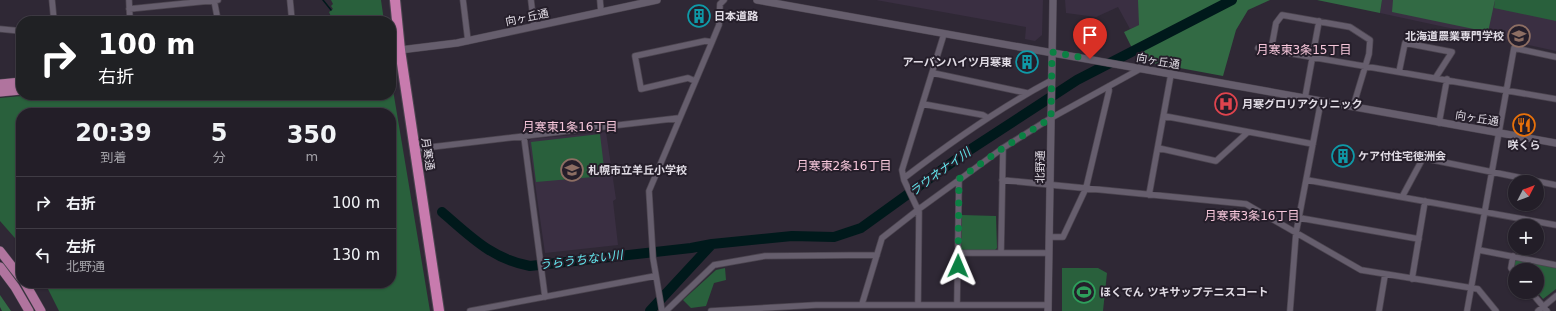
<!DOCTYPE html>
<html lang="ja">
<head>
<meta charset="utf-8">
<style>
	body { margin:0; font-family:"DejaVu Sans","Noto Sans JP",sans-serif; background:#2b2730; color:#f1f3f6; height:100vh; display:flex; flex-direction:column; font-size:15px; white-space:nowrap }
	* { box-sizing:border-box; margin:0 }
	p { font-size:13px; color:#a3a2a8 }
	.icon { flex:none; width:22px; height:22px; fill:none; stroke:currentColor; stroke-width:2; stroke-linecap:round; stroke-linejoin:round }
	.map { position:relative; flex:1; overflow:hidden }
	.details { position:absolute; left:16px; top:108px; width:380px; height:180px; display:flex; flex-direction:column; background:#231e28; border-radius:16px; box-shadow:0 1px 3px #0004,0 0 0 1px #403c45 }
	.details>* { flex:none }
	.guide { position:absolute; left:16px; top:16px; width:380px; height:84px; border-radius:16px; box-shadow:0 1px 3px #0004,0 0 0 1px #403c45; background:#202124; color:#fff; overflow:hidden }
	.needle { width:26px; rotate:48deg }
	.tools { position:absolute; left:1508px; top:175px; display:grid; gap:8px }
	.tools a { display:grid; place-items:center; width:36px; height:36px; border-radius:50%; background:#231e28; box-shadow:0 1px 3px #0004,0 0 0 1px #403c45; font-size:20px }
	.pin { position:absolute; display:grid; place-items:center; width:34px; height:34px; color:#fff; margin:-41px -17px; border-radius:50% 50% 50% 0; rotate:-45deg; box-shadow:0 0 4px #0007 }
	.pin .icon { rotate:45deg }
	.me { position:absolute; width:44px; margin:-22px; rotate:1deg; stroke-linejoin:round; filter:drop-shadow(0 0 3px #0008) }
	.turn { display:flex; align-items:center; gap:14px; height:84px; padding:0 16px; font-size:18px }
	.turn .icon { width:52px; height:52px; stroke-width:2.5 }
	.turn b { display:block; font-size:28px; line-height:34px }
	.eta { display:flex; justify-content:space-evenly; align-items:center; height:68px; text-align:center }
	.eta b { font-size:24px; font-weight:800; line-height:28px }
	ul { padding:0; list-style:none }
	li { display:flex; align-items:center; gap:12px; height:52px; padding:0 16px; border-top:1px solid #403c45 }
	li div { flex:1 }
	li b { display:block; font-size:15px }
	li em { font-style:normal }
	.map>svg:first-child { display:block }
	.built { fill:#3a2f42 }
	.green { fill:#29603c }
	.forest { fill:#326a44 }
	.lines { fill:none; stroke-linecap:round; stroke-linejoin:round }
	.stream { stroke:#00191b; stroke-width:1.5 }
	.river { stroke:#00191b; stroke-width:10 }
	.minor-casing { stroke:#4c4550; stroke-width:7 }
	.tertiary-casing { stroke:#4c4550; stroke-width:8 }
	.primary-casing { stroke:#4c4550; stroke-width:10 }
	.trunk-casing { stroke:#4c4550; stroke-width:12 }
	.minor { stroke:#665e6d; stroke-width:5.5 }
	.tertiary { stroke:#665e6d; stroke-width:7 }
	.primary { stroke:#b0749e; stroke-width:9 }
	.trunk { stroke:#c87bae; stroke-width:10 }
	.route { stroke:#0b8043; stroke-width:7; stroke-dasharray:0 12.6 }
	.labels { text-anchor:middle; stroke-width:4; stroke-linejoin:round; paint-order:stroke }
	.poi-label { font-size:11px; font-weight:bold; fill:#e1dce5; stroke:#251e2a; text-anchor:start }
	.street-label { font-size:11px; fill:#e1dce5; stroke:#251e2a }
	.neighbourhood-label { font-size:12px; fill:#f7c7db; stroke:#251e2a }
	.water-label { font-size:12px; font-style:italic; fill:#65e9f0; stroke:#251e2a }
</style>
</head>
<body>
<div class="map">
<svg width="1556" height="311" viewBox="0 0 1556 311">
	<rect width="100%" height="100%" fill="#2f2835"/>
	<path class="built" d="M876 0H1043L1042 35 1035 41 1025 39 1026 27Z
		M1065 0H1202L1130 29 1118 7 1096 17 1066 13Z
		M1382 0H1556V51L1380 13Z
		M606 132 616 199 613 201 618 245 545 253 529 141 531 139Z"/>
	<path class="green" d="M331 0H381L384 21H333L329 12 333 9 331 6 333 4Z
		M1495 0H1556V21L1494 8Z
		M391 78 430 311H59L45 283H391V113H21V245L0 221V98L32 95H391Z
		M600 134 605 176 536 182 531 142Z
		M962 215 996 216 997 248 995 250 963 251 961 249Z
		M1516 258 1556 267V289L1543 299 1537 292V270H1518L1514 266Z
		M725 268 726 280 714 283 706 306 691 308 683 300 716 270Z
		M1062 268H1098L1107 273 1103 311H1062Z"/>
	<path class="forest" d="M1138 0H1270L1248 10 1236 30 1223 76 1142 61 1131 46 1124 32 1139 25Z
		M1317 0H1382L1380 13Z
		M1393 0H1495L1488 32 1392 12Z
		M0 295 11 311H2L0 307Z"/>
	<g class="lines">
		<path class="stream" d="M323 0 331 10"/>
		<path class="river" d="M442 212C471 237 492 259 530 266L691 248 712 244 792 236 834 237 861 228 965 153 1077 80 1232 0
			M650 311 712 244"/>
		<g class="minor-casing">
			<path id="minor" d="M52 0 54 21
				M129 0 130 21
				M214 0 218 21
				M290 0 292 21
				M463 0 468 41
				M531 0 534 26
				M600 0 601 12
				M129 9 218 0
				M0 29 21 31
				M1258 48 1556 99
				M1271 50 1276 23 1282 15 1350 27 1370 40 1369 54 1353 107
				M1399 72 1405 43 1452 52 1436 77
				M933 73 1027 93
				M695 81 688 78 641 89 635 56 705 41 712 42
				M1305 98 1319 21
				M923 104 983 115 988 118
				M1164 116 1313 144
				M1439 123 1447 79
				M524 137 545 297
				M1158 148 1216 161 1248 132
				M415 149 679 118
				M904 178C951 142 999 108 1052 80
				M1002 180 1246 204 1361 270 1478 289 1496 311
				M1307 180 1556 225
				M1149 195 1171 74
				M1402 197 1423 158 1556 185
				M1300 218 1419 239
				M1049 237H1063L1086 188 1109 91V86
				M1479 250 1556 265
				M959 253H1049
				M1001 253 1003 148
				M1513 256 1511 268 1515 273
				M1412 279 1425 201
				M1531 292 1547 311
				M862 304 882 238 919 209 1003 148 1051 118 1140 69
				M918 304 919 212 904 180 902 170 944 34
				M957 305 959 179
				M470 311 655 276
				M662 311 653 258 649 191 712 42 719 25 720 4 724 0
				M666 311 714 265 765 256 877 255
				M711 311 816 305H1048
				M1290 311 1296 233 1321 101
				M1379 311 1385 275
				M1467 311 1514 48 1556 57
				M1538 311 1556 296"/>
		</g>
		<g class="tertiary-casing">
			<path id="tertiary" d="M757 0 1556 143
				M400 50 457 43 657 0
				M1048 311 1053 0"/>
		</g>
		<g class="primary-casing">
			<path id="primary" d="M391 54 400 50
				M0 84 21 82
				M0 92 21 90
				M0 251 21 278
				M0 267 15 287 29 311
				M25 283 41 311"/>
		</g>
		<g class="trunk-casing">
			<path id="trunk" d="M395 0 400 50 439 311"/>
		</g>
		<use href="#minor" class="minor"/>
		<use href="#tertiary" class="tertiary"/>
		<use href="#primary" class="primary"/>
		<use href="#trunk" class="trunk"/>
	</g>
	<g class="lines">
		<path class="route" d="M958 266 959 179 1003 148 1051 118 1052 52 1090 59"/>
	</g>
	<defs>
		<g id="building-ring" transform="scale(1.15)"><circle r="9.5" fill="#251e2a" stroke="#0f9aa8" stroke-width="1.5"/><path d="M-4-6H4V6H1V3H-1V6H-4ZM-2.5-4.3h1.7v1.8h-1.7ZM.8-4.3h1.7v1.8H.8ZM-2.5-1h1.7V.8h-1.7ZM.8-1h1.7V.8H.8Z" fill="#0f9aa8"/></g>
		<g id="university-ring" transform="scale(1.15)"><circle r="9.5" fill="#251e2a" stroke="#8d6e63" stroke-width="1.5"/><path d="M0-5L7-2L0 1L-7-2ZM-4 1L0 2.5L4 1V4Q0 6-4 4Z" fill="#8d6e63"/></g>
		<g id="hospital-ring" transform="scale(1.15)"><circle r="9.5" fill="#251e2a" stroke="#e0444e" stroke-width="1.5"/><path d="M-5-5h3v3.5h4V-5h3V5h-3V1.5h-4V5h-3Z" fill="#e0444e"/></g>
		<g id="restaurant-ring" transform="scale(1.15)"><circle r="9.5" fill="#251e2a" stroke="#e8710a" stroke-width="1.5"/><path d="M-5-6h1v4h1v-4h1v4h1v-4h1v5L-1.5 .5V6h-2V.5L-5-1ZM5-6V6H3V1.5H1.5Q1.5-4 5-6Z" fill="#e8710a"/></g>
		<g id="school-ring" transform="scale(1.15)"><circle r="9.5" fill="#251e2a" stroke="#8d6e63" stroke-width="1.5"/><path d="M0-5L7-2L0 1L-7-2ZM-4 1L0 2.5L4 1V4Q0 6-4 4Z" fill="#8d6e63"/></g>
		<g id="stadium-ring" transform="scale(1.15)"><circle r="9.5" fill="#251e2a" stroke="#2e9e5b" stroke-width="1.5"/><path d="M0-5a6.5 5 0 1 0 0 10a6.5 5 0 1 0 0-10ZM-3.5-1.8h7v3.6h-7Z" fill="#2e9e5b"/></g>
	</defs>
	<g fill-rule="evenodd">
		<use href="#building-ring" x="699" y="16"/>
		<use href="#university-ring" x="1519" y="36"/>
		<use href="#building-ring" x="1027" y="62"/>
		<use href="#hospital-ring" x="1226" y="104"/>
		<use href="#restaurant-ring" x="1524" y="125"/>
		<use href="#building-ring" x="1343" y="156"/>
		<use href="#school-ring" x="572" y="170"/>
		<use href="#stadium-ring" x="1084" y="292"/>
	</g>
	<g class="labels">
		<g class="poi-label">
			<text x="714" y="20">日本道路</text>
			<text x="1504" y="40" text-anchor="end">北海道農業専門学校</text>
			<text x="1012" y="66" text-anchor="end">アーバンハイツ月寒東</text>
			<text x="1242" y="108">月寒グロリアクリニック</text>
			<text x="1524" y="149" text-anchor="middle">咲くら</text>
			<text x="1358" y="160">ケア付住宅徳洲会</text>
			<text x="588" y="174">札幌市立羊丘小学校</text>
			<text x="1100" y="296">ほくでん ツキサップテニスコート</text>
		</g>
		<g class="street-label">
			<text transform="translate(527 17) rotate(-12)" y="4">向ヶ丘通</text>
			<text transform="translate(1158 61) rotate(10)" y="4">向ヶ丘通</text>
			<text transform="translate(1477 118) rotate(9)" y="4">向ヶ丘通</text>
			<text transform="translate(428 154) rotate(81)" y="4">月寒通</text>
			<text transform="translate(1040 167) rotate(-89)" y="4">北野通</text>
		</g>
		<g class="neighbourhood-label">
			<text x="1304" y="54">月寒東3条15丁目</text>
			<text x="570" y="131">月寒東1条16丁目</text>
			<text x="844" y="170">月寒東2条16丁目</text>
			<text x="1252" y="220">月寒東3条16丁目</text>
		</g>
		<g class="water-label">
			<text transform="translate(940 172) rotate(-36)" y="4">ラウネナイ川</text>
			<text transform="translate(581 260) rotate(-7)" y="4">うらうちない川</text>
		</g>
	</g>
</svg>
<div class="tools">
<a><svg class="needle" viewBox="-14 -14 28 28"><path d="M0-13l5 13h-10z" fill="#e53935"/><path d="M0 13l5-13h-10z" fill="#a3a2a8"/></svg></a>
<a>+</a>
<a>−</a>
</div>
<div class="pin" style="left:1090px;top:59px;background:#d93025"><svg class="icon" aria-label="arrive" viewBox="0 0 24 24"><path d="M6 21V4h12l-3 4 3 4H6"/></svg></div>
<svg class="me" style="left:958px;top:266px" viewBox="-20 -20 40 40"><path d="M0-17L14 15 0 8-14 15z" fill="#0b8043" stroke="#fff" stroke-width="4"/></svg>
<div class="guide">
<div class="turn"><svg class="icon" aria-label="right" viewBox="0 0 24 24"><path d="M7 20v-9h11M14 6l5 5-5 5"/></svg><div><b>100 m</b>右折</div></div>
</div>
<section class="details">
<div class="eta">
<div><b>20:39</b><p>到着</p></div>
<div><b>5</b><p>分</p></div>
<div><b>350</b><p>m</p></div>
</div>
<ul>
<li><svg class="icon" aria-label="right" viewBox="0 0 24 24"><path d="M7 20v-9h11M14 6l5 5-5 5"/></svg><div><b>右折</b></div><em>100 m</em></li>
<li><svg class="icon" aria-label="left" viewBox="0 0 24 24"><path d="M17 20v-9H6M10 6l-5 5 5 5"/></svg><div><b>左折</b><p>北野通</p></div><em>130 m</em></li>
</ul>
</section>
</div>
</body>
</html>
